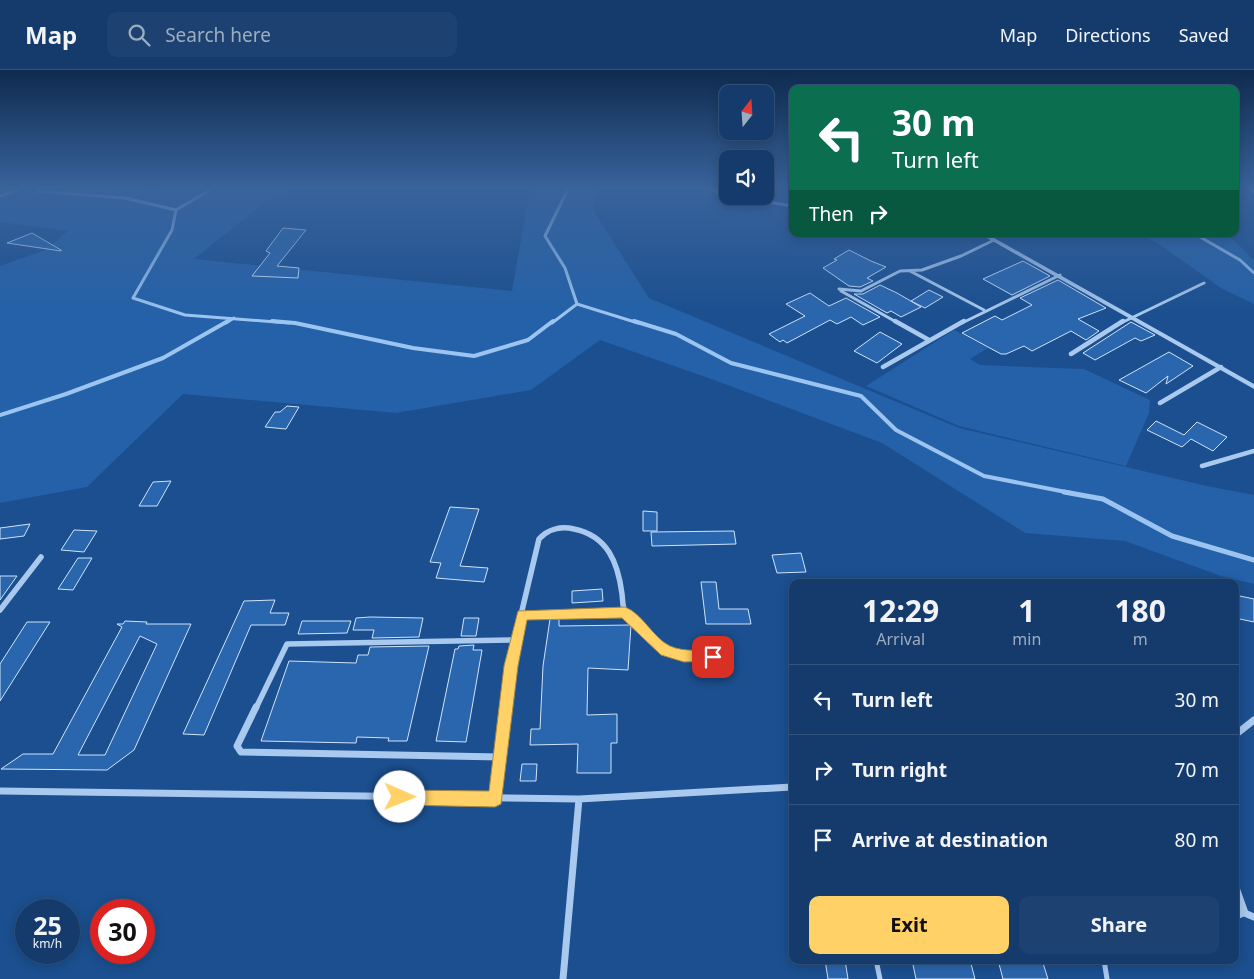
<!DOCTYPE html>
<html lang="en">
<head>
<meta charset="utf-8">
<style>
	body { margin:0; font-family:"Noto Sans",sans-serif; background:#1d4271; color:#f1f3f6; height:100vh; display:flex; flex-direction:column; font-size:19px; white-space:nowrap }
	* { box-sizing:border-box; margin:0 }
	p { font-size:16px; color:#9dadc1 }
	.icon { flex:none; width:28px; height:28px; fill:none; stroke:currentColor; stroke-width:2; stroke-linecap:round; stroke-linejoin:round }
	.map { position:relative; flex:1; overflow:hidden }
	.sheet { position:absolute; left:789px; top:509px; width:450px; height:385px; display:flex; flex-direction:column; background:#143b6b; border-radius:10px; box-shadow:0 2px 12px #0003,0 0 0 1px #33557e }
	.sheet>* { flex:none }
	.top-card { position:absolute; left:789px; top:15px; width:450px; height:152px; border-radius:10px; box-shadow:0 2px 12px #0003,0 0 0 1px #33557e; background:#0b6e4f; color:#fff; overflow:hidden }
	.needle { width:32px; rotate:17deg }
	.controls { position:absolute; left:719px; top:15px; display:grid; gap:10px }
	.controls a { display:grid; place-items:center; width:55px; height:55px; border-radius:10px; background:#143b6b; box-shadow:0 2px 12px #0003,0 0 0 1px #33557e; font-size:25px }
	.speed { position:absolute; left:15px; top:829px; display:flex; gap:10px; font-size:25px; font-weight:700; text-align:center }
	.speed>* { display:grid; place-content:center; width:65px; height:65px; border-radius:50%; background:#143b6b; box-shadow:0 2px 12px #0003,0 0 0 1px #33557e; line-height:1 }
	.speed small { font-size:12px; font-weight:400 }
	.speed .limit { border:8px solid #d22; background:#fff; color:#111 }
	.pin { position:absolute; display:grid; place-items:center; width:42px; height:42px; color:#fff; margin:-21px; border-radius:10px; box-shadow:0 2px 8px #0006 }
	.me { position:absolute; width:55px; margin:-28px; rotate:91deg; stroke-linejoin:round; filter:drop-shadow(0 0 4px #0008) }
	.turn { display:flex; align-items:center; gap:18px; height:105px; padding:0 20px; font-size:22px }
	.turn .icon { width:65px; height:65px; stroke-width:2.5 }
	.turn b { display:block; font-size:35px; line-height:42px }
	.then { display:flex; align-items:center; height:48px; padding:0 20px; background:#0003; gap:10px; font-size:19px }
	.eta { display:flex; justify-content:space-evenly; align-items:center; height:85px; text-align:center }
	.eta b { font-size:30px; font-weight:700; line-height:35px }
	.action { display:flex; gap:10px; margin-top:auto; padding:10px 20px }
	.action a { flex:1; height:58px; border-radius:10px; background:#ffd166; color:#111; font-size:20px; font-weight:700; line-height:58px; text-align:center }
	.action a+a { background:#1d4271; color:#f1f3f6 }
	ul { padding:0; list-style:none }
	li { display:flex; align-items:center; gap:15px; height:70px; padding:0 20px; border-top:1px solid #33557e }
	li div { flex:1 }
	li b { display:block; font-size:19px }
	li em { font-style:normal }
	header { display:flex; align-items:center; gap:30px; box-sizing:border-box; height:70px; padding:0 25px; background:#143b6b; border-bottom:1px solid #33557e }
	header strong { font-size:24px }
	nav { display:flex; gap:28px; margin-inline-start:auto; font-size:18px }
	.search { width:350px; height:45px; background:#1d4271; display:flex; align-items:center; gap:12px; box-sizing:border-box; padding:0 18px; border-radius:10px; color:#9dadc1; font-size:19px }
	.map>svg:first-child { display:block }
	.green { fill:#2461a8 }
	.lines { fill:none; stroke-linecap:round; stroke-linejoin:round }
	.stream-far2 { stroke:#9cc4f0; stroke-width:3 }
	.stream-far1 { stroke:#9cc4f0; stroke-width:4 }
	.stream { stroke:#9cc4f0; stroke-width:5 }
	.building { fill:#2a66ad; stroke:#cfe3fa; fill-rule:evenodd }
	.service { stroke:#a9c9ee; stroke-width:5 }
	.minor-far3 { stroke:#a9c9ee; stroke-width:3 }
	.minor-far2 { stroke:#a9c9ee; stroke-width:4.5 }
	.minor-far1 { stroke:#a9c9ee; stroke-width:5.5 }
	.minor { stroke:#a9c9ee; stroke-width:7 }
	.tertiary { fill:#a9c9ee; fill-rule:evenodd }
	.route { fill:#ffd166; stroke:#a68842 }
</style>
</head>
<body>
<header>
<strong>Map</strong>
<div class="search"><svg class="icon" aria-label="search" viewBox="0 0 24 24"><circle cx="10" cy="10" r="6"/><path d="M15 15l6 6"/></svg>Search here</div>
<nav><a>Map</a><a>Directions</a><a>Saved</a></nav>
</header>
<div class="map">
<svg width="1254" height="909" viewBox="0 0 1254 909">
	<rect width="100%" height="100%" fill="#1b4f8f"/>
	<path class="green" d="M0 117H130L155 121 163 117H297L259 137 194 189 512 221 528 130 534 117H598L593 140 649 228 959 358 1207 416 1254 425V514L1221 506 1125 471 1025 463 882 373 714 310 600 270 531 320 396 343 183 324 87 417 0 433V196L45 180 68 161 0 152Z
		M1138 164H1227L1254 190V234L1221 218 1156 172Z
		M954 260 988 278 970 289 980 295 1084 299 1150 330 1149 343 1126 396 959 356 866 316Z"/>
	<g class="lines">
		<path class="stream-far2" d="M569 117 545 166 565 198 577 234
			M38 121 125 128 176 140 172 160 133 228 185 245 289 253
			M176 140 215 117
			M1195 164 1240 190 1254 203
			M226 253 234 248
			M552 253 577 234 638 253"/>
		<path class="stream-far1" d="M272 251 295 253 413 278 474 286 528 270 553 251
			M634 251 676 264 731 293 861 326 896 360 984 406 1071 423
			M0 345 66 324 163 288 228 251"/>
		<path class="stream" d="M1064 422 1103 429 1172 466 1254 490"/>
	</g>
	<path class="building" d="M283 158 306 160 277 196 299 198 298 208 252 206 270 183 266 181Z
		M32 163 61 180V181L7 173Z
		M849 180 871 191 886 197 867 208 873 211 860 217 849 216 823 198 837 190 834 189Z
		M1023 191 1050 206 1012 225 983 209Z
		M1058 210 1106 238 1078 249 1099 261 1086 270 1071 261 1032 281 1024 276 1006 284H1001L962 263 995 246 1002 250 1032 235 1020 228Z
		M880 215 897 223 921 237 901 247 891 241 887 243 854 224H863Z
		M929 220 943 227 925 238 911 231Z
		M810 223 829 236 846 228 880 247 863 255 851 247 837 254 830 250 787 273 783 270 780 272 769 264 805 246 786 234Z
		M1131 252 1155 265 1141 271 1135 268 1095 290 1083 283Z
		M880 262 902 274 877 293 854 281Z
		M1169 282 1193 296 1166 314 1168 306 1146 323 1119 310Z
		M287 336 299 337 286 359 265 357 275 342H280Z
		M1156 351 1184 365 1197 352 1227 367 1213 381 1191 369 1182 377 1147 360Z
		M171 411 157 436H139L153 412Z
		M450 437 479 439 460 496 488 498 484 512 436 508 441 493 430 492Z
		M643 441 657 442V461H643Z
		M30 454 24 466 0 469V458Z
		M74 460 97 461 84 482 61 480Z
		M734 461 736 474 652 476 651 462Z
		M801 483 806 502 777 503 772 485Z
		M78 488H92L73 520 58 519Z
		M0 506H17L0 530Z
		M701 512H716L719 539H748L751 554H706Z
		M602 519 603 531 572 533V521Z
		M1235 525 1254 529V552L1235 548Z
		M275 530 270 543H289L285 555H251L204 665 183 664 244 531Z
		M356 548 370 547 423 548 419 567 372 568 374 560H353Z
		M464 548H479L476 566H461Z
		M550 549H559V556L631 555 628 600 588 598 587 645 617 644V673H611V703H577L578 674 530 675 531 659H540L543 596Z
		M125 551 147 552 146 554H191L134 680 107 700 1 699 23 684H53L122 557 117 554H123ZM140 566 157 574 105 685H78Z
		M302 551H351L347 563 298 564Z
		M27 552H50L0 631V594Z
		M474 575 473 580H482L466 672 436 671 455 579H458L459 576Z
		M429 576 407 671H388L389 668 357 667 356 673 261 671 289 591 356 593 358 585H368L370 577Z
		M522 694H537L536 711H520Z
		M825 890H845L848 909H828Z
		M912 890H970L975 909H916Z
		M998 890H1042L1048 909H1003Z"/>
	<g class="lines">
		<path class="service" d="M1235 848 1245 843
			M876 890 880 909
			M1104 890 1107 909"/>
		<path class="minor-far3" d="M705 117 728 125
			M1248 117 1254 122
			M0 126 25 117
			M733 126 792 136
			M910 201 984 240
			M839 219 861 221 900 201 922 200 961 186 994 170
			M841 221 898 253
			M962 253 1060 205
			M1121 253 1204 213"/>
		<path class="minor-far2" d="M895 251 929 270
			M1071 284 1123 251
			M883 297 964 251
			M1160 333 1221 297
			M1202 396 1254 381"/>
		<path class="minor-far1" d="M0 540 41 487
			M522 545 625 542
			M256 638 287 574 515 570
			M506 638 515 570 539 469C548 459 561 456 574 459 608 466 618 493 622 524 623 532 622 539 627 546 632 551 639 556 644 561 668 584 681 586 713 587"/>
		<path class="minor" d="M256 637 237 676 241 682 500 687
			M1235 665 1254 650
			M0 721 579 729 792 717
			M495 729 507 637
			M1235 815 1245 843
			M1235 839 1254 847
			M563 909 579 729"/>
		<path class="tertiary" d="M980 164H987L1254 314V319Z"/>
	</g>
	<linearGradient id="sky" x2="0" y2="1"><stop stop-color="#0f2b4f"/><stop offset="0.48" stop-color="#39639b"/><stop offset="1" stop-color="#39639b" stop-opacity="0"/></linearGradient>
	<rect width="1254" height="245" fill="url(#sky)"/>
	<path class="route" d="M625 537C643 544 653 568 670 576 685 583 703 578 718 583L719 587 718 591 684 592 661 585 622 548 527 550 518 596 501 734 495 737 400 735 395 733 392 727 395 722 400 720 489 721 504 596 518 541Z"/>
</svg>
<div class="controls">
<a><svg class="needle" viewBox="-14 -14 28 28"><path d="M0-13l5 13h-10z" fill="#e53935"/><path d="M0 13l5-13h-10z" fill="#9dadc1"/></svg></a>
<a><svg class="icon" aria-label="sound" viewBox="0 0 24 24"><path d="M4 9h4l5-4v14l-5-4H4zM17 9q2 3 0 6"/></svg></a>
</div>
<div class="speed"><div>25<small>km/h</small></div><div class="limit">30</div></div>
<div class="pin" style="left:713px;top:587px;background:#d93025"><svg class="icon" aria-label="arrive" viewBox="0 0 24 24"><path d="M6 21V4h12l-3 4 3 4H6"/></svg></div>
<svg class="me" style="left:400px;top:727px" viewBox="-20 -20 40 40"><circle r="19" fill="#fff"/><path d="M0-13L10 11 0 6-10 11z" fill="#ffd166"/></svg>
<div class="top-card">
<div class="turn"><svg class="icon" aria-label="left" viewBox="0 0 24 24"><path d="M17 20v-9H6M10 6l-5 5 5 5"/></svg><div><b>30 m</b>Turn left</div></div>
<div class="then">Then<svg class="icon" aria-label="right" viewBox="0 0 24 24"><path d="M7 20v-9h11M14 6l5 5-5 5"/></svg></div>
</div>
<section class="sheet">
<div class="eta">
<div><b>12:29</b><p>Arrival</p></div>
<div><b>1</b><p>min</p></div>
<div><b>180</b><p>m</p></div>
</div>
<ul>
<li><svg class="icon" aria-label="left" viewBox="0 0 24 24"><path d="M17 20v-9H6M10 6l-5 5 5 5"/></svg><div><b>Turn left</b></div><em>30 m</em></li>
<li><svg class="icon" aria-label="right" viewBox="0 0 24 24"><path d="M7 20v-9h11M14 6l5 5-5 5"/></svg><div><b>Turn right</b></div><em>70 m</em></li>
<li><svg class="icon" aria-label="arrive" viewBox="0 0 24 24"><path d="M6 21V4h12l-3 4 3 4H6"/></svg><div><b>Arrive at destination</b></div><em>80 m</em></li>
</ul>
<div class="action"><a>Exit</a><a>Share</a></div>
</section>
</div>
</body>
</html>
